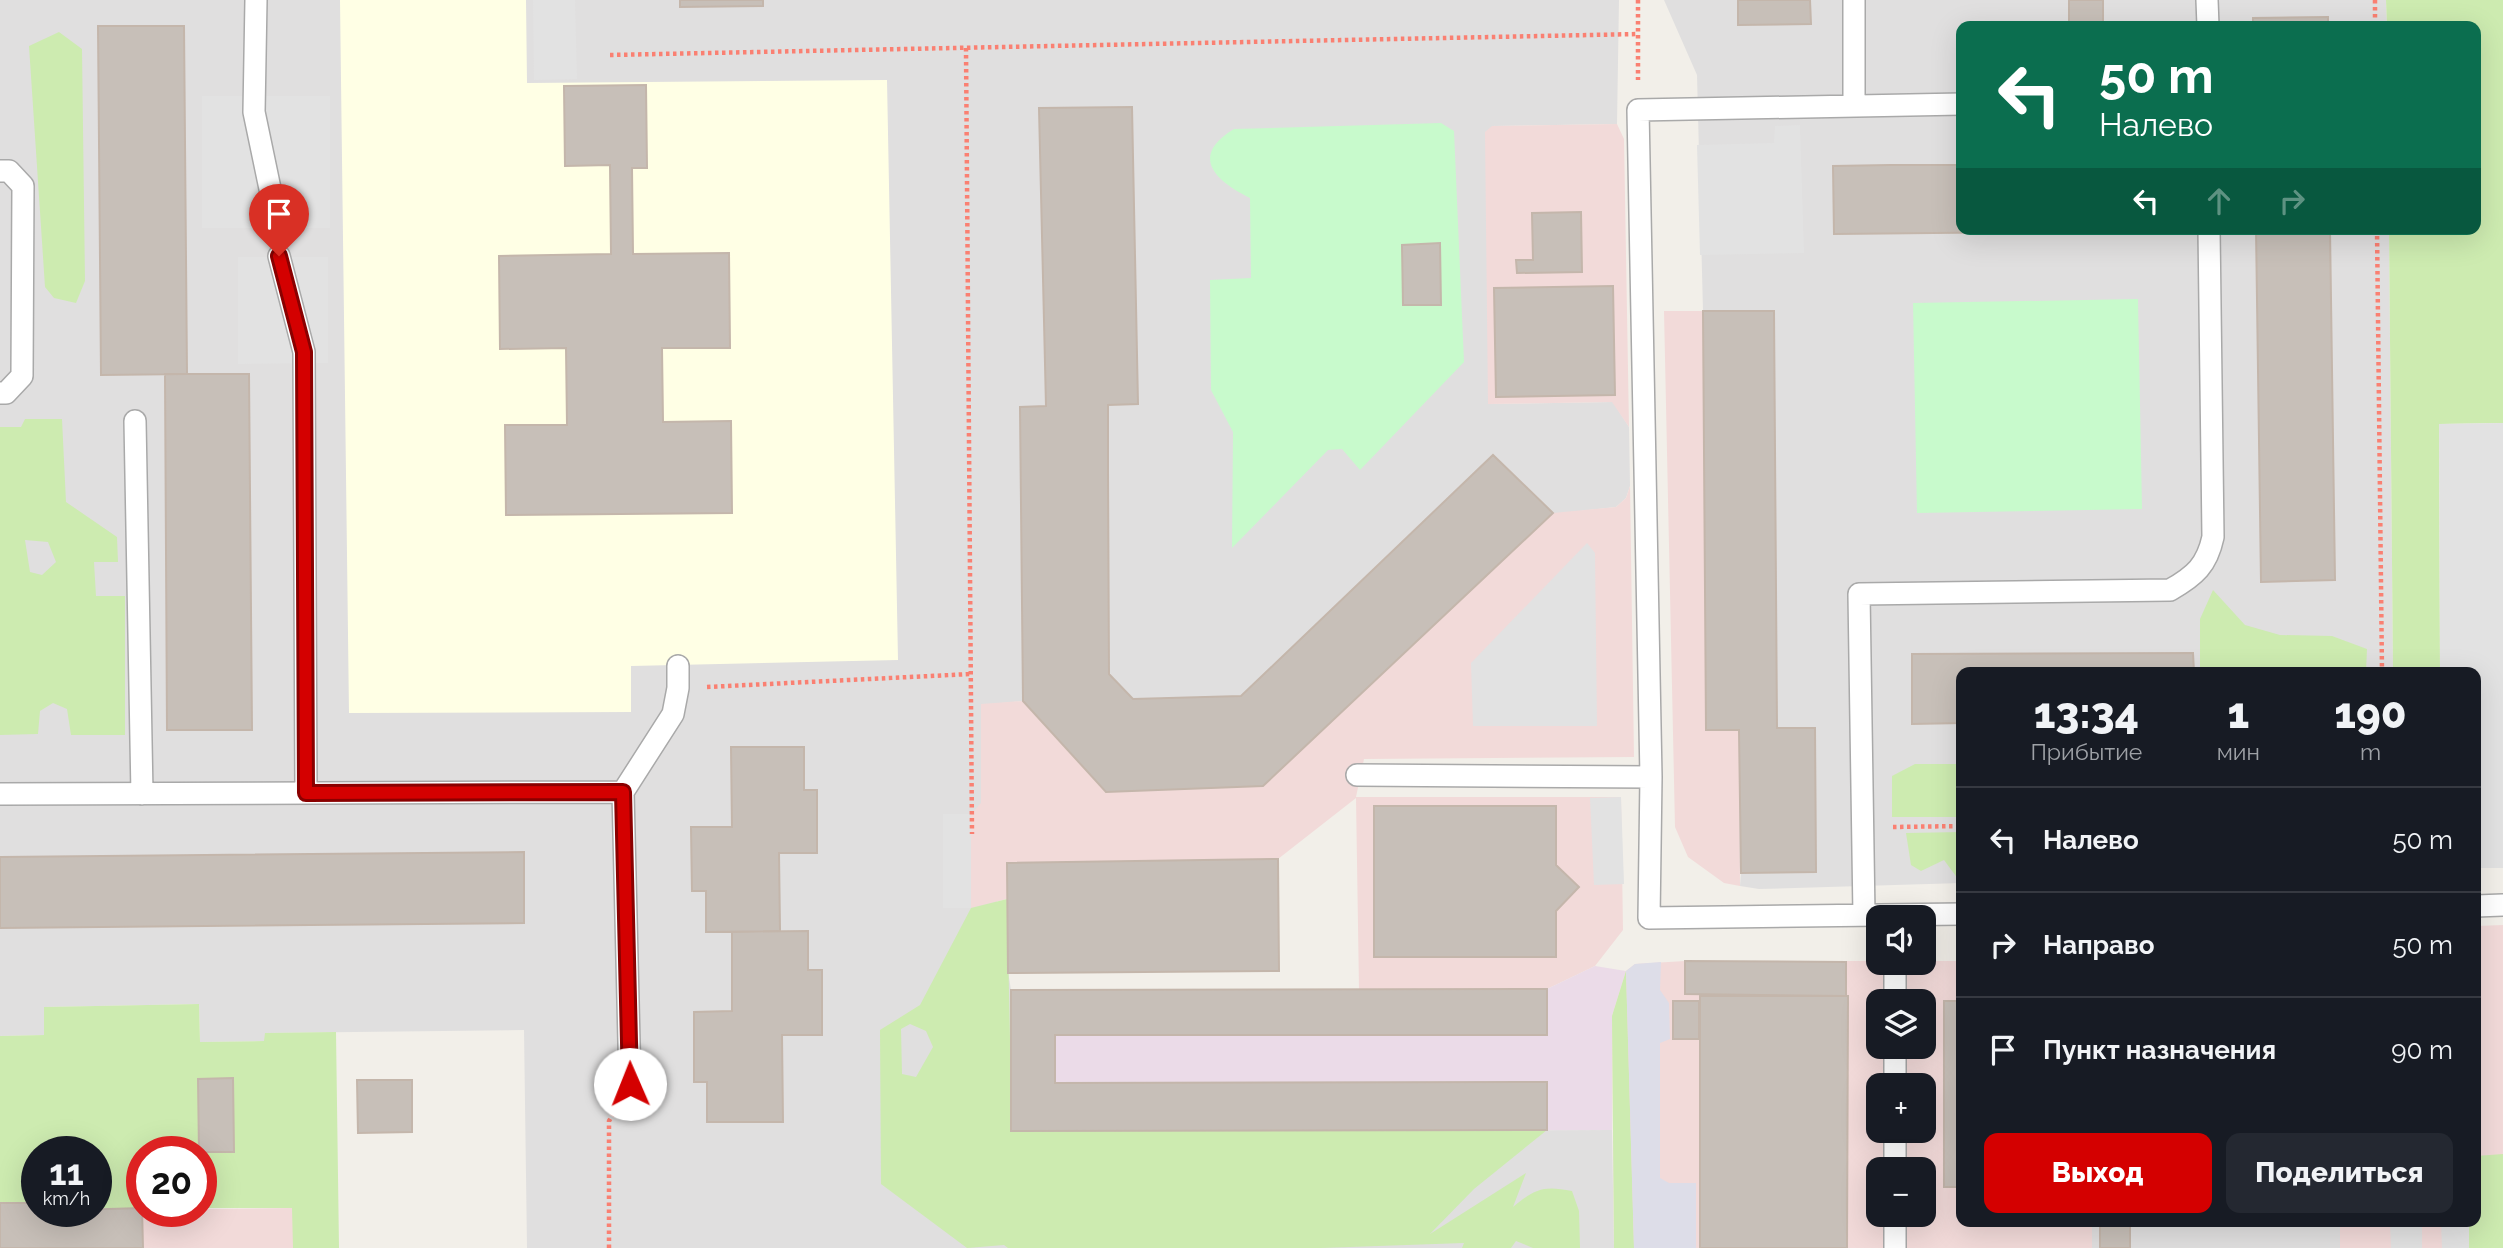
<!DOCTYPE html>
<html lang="ru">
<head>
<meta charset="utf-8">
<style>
	body { margin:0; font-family:Raleway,sans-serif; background:#242831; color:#f1f3f6; height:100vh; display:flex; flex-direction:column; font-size:26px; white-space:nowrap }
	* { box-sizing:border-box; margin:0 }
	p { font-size:23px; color:#9ea1a6 }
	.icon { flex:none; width:38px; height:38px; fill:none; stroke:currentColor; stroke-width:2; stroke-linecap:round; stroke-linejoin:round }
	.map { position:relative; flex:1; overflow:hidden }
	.sheet { position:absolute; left:1956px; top:667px; width:525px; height:560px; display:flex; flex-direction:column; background:#171b24; border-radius:14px; box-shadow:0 7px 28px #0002 }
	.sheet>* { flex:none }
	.top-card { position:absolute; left:1956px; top:21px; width:525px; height:214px; border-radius:14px; box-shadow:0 7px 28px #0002; background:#0b6e4f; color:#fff; overflow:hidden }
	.buttons { position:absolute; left:1866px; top:905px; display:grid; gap:14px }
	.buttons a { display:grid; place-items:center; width:70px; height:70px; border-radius:14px; background:#171b24; box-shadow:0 7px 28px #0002; font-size:35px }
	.speed { position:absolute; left:21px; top:1136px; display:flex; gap:14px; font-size:35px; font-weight:700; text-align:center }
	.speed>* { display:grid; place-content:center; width:91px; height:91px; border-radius:50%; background:#171b24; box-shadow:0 7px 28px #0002; line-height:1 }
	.speed small { font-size:18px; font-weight:400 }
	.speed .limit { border:10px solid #d22; background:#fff; color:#111 }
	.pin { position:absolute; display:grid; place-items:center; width:60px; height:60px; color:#fff; margin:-72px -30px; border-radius:50% 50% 50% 0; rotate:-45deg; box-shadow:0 0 7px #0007 }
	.pin .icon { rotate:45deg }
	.me { position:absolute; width:77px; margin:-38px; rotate:359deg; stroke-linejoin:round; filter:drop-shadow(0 0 5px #0008) }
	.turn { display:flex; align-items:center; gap:24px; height:147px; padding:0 28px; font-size:32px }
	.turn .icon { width:91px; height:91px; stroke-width:2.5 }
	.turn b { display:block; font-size:49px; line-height:60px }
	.lanes { display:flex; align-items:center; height:66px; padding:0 28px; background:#0003; justify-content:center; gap:35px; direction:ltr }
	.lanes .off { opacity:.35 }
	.eta { display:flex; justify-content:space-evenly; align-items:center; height:119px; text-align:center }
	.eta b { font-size:42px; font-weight:800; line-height:49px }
	.cta { display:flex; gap:14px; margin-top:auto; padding:14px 28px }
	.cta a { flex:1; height:80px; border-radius:14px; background:#d40000; color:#fff; font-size:28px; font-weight:800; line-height:80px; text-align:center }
	.cta a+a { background:#242831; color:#f1f3f6 }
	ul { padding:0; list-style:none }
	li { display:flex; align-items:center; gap:21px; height:105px; padding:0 28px; border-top:2px solid #363941 }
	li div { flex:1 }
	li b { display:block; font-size:26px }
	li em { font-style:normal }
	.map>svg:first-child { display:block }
	.residential { fill:#e0dfdf }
	.commercial { fill:#f2dad9; fill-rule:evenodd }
	.industrial { fill:#ebdbe8 }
	.education { fill:#ffffe5 }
	.grass { fill:#cdebb0; fill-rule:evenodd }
	.park { fill:#c8facc; fill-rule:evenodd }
	.parking { fill:#e2e2e2 }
	.plaza { fill:#dddde8 }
	.building { fill:#c7bfb8; stroke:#c4b6ab; stroke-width:2 }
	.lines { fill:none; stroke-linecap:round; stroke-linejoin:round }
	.lane-casing { stroke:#a9a9a9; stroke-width:24 }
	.path { stroke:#fa8072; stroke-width:4.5; stroke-dasharray:3.5 3.5; stroke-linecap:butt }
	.lane { stroke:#fff; stroke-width:21 }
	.route-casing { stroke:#8a0000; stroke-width:18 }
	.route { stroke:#d40000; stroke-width:12 }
</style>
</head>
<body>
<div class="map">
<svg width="2503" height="1248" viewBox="0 0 2503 1248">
	<rect width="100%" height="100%" fill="#f2efe9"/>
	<path class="residential" d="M0 0H1619L1617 124 1492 126 1488 404 1613 402 1629 427 1630 486 1626 498 1616 507 1552 514 1263 786 1106 792 1023 701 981 705V803L1011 990 1012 1131 1612 1130 1614 1248H527L524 1030 266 1033 265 1041 200 1042 199 1004 45 1007V1035L0 1036Z
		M1664 0H2386L2387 26H1962V229H2389L2393 672H1962V883L1759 889 1740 886 1741 873 1706 730 1703 311 1697 75Z
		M2092 1222H2340V1248H2092Z"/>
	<path class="commercial" d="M1617 124 1624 139 1629 427 1612 402 1488 404 1485 132 1492 126Z
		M1664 311H1703L1706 729 1739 730 1740 886 1724 883 1688 857 1675 827Z
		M1630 486 1634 757 1364 759 1356 797H1621L1623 930 1595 966 1547 989H1359L1356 798 1278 859 1007 863V899L971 908H943V814H971L981 803V704L1023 701 1106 792 1263 786 1553 513 1616 507 1626 498Z
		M2503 925V1248H2340V1222H2476V926Z
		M1685 961H1962V1222H2092V1248H1614L1612 1016 1626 971 1635 964ZM1878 1001H1923V1046H1878ZM1878 1085H1923V1130H1878ZM1878 1169H1923V1214H1878Z
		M0 1203 37 1211 293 1208V1248H0Z"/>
	<path class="industrial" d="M1595 966 1626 971 1612 1016V1130L1011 1131V990L1547 989Z"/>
	<path class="education" d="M340 0H526L527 83 887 80 898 660 631 666V712L349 713Z"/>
	<path class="grass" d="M2386 0H2503V423L2439 424 2440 672H2393L2389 229H2476V26H2387Z
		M59 32 82 49 85 281 76 303 54 298 45 287 29 46Z
		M25 419H62L66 502 117 537 118 562H94L96 596H125V735H71L67 709 53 703 40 711 38 734 0 735V427H21ZM25 540 48 542 56 562 42 575 30 572Z
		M2213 590 2245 625 2280 635 2332 636 2367 649 2366 672H2200V619Z
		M1915 764H1962V817H1892V776Z
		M1962 832 1961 883 1944 860 1921 871 1911 865 1906 833Z
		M1007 899 1012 1131 1547 1130 1474 1189 1430 1234 1526 1173 1513 1207C1535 1189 1543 1185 1572 1191L1579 1211 1580 1248H1533L1516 1241 1511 1248H1462L1464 1243 1321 1248H1008L1004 1245 967 1248 881 1184 880 1030 920 1005 971 908ZM910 1024 926 1031 933 1047 916 1077 902 1074 901 1029Z
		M1626 971 1634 1248H1614L1612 1016Z
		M199 1004 200 1042 264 1041 265 1033 336 1032 339 1248H293L292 1208H201L199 1151 142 1152V1208H96V1152H37V1203H0V1036L44 1035V1007Z
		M2503 1154V1248H2469V1222H2476V1156Z"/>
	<path class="park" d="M1441 123 1454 131 1464 362 1360 470 1342 449 1328 450 1232 548 1233 432 1211 390 1210 280 1251 278 1250 198C1215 181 1189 156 1234 129ZM1439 243 1441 304 1403 305 1402 245Z
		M2138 299 2142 509 1917 513 1913 303Z"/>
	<path class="parking" d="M533 0H575L577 79 534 80Z
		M202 96H330V228H202Z
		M1800 125 1804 253 1700 255 1697 145 1774 143 1775 126Z
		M238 257H328V363L238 364Z
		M2503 423V868H2476V672H2440L2439 424Z
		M1587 543 1595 553 1597 726H1473L1471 663Z
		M1621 797 1624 884 1594 885 1590 798Z
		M943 814H971V908H943Z
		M2390 1222H2422V1248H2391Z
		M2441 1222H2469V1248H2442Z"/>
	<path class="plaza" d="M1661 962 1660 990 1669 1003 1670 1039 1660 1043V1178L1669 1183H1696V1248H1634L1626 971 1635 964Z"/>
	<path class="building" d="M680 0H763V6L680 7Z
		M1738 0H1810L1811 24 1738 25Z
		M2069 0H2103V26H2069Z
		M2328 17V26H2253V18Z
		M98 26H184L187 374 101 375Z
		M646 85 647 168H632L633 254 729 253 730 348H662L663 422 731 421 732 513 506 515 505 425H567L566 348 500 349 499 256 611 254 610 165 565 166 564 86Z
		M1132 107 1138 404 1108 405V472L1109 674 1133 699 1241 696 1493 455 1553 513 1263 786 1106 792 1023 701 1020 407 1046 406 1039 108Z
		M1890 165H1962V229L2118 231 1834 234 1833 166Z
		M1581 212 1582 272 1517 273 1516 260H1533L1532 213Z
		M2256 229H2330L2335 580 2261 582Z
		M1440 243 1441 305H1403L1402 245Z
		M1613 286 1615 395 1496 397 1494 288Z
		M1703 311H1774L1777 728H1815L1816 872 1741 873 1739 730H1706Z
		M165 374H249L252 730H167Z
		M2193 653 2194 672H1962V723L1912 724V654Z
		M731 747H804V790H817V853H779L780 931 706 932V891H692L691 827H732Z
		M1374 806H1556V865L1579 887 1556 911V957H1374Z
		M524 852V923L0 928V857Z
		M1278 859 1279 971 1008 973 1007 863Z
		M808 931V970H822V1035H782L783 1122H707V1082H694V1012L732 1011V932Z
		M1685 961 1846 962V996L1685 994Z
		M1547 989V1035H1055V1083L1547 1082V1130L1011 1131V990Z
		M1700 996H1848L1847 1248H1700Z
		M1673 1001H1699V1039H1673Z
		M1944 1001H1962V1187H1944Z
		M233 1078 234 1152H199L198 1079Z
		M357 1080H412V1132L358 1133Z
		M0 1203H37V1211L142 1208 143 1248H0Z
		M2100 1222H2130V1248H2100Z"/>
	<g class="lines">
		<g class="lane-casing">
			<path id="lane" d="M256 0 254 112 278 227
				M1854 0V105
				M2207 0 2208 26
				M1962 104 1638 110 1651 777 1649 918 1962 914
				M0 171H9L23 186 22 376 6 393H0
				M279 256 304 352 306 793
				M135 421 142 794
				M1357 775 1651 777
				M623 792 673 714 678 688V666
				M0 794 623 792 630 1084
				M2476 906 2503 905
				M1864 915 1859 594 2170 590C2195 576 2207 565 2213 537L2209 229
				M1895 962V1001
				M1895 1046V1085
				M1895 1130V1169
				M1895 1214V1248"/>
		</g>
		<path class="path" d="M1638 0V80
			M2375 0V26
			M966 48 972 834
			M610 55 1638 34
			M2377 229 2382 672
			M707 687 971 674
			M1893 827 1962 826
			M609 1248V1121L616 1109"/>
		<use href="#lane" class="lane"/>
	</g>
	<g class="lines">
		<g class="route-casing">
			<path id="route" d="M279 256 304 352 306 793 623 792 630 1084"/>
		</g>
		<use href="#route" class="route"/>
	</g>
</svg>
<div class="buttons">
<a><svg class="icon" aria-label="sound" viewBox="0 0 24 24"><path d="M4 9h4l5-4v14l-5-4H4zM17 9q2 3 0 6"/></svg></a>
<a><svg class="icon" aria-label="layers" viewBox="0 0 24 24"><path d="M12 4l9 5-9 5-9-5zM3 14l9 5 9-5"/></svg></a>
<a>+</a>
<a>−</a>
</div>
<div class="speed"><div>11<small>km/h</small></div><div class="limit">20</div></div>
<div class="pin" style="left:279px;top:256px;background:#d93025"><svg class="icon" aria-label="arrive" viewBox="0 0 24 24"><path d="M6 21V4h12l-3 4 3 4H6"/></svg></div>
<svg class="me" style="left:630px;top:1084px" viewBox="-20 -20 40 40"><circle r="19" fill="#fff"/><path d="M0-13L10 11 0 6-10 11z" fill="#d40000"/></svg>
<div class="top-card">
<div class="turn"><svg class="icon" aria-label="left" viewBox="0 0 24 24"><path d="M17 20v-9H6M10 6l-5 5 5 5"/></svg><div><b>50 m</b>Налево</div></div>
<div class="lanes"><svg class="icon" aria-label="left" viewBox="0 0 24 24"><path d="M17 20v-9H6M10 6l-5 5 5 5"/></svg><svg class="icon off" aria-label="ahead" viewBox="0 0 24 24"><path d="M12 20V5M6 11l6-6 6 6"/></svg><svg class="icon off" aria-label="right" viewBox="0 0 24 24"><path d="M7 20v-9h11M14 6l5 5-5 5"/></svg></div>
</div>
<section class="sheet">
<div class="eta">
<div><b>13:34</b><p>Прибытие</p></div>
<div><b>1</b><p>мин</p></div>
<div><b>190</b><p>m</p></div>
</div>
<ul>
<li><svg class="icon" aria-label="left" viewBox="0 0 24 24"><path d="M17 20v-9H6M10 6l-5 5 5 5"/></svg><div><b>Налево</b></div><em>50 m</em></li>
<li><svg class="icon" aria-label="right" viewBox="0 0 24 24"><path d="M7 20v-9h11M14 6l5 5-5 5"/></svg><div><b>Направо</b></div><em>50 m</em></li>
<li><svg class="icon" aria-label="arrive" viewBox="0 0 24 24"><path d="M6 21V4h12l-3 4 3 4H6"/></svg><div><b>Пункт назначения</b></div><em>90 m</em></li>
</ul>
<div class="cta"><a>Выход</a><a>Поделиться</a></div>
</section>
</div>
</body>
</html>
